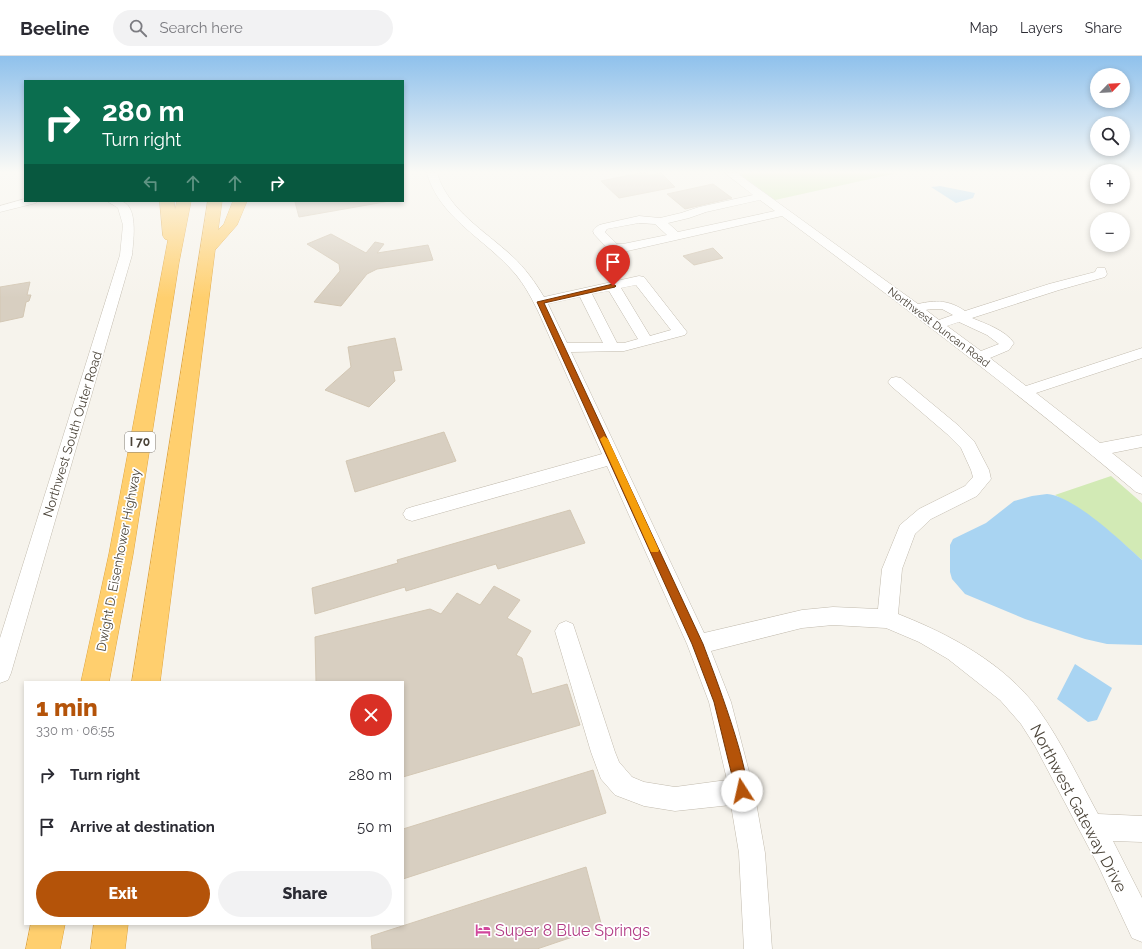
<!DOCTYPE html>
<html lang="en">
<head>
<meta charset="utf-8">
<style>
	body { margin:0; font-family:Raleway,sans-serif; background:#f2f2f3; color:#2b2b33; height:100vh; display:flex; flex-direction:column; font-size:15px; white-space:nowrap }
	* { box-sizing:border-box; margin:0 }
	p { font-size:13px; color:#7c7c81 }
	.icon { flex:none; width:22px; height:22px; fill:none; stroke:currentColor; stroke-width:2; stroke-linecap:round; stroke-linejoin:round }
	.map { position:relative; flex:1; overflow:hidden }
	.sheet { position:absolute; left:24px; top:625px; width:380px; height:244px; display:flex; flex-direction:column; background:#fff; border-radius:0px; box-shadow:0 2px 6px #0003 }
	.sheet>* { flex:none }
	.banner { position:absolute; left:24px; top:24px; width:380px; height:122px; border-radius:0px; box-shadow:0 2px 6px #0003; background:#0b6e4f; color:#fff; overflow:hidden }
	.needle { width:26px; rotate:65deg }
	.controls { position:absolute; left:1090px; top:12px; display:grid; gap:8px }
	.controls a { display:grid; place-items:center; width:40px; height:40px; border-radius:50%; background:#fff; box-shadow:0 2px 6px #0003; font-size:20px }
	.pin { position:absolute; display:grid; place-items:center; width:34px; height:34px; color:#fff; margin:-41px -17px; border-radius:50% 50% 50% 0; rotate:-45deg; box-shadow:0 0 4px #0007 }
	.pin .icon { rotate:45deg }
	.me { position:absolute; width:44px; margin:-22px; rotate:350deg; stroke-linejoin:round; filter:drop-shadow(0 0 3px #0008) }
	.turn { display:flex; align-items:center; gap:14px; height:84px; padding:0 12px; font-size:18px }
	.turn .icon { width:52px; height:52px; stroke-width:2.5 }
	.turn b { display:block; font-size:28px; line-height:34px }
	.lanes { display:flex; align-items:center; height:38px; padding:0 12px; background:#0003; justify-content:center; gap:20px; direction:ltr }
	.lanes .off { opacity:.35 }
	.round { display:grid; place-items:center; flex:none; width:42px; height:42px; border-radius:21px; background:#f2f2f3 }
	.headline { display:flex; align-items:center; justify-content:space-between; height:68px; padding:0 12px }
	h1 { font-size:24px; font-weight:800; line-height:30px; color:#b45309 }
	.button { display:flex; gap:8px; margin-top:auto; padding:8px 12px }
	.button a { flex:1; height:46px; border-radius:24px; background:#b45309; color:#fff; font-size:16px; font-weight:800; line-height:46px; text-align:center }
	.button a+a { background:#f2f2f3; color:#2b2b33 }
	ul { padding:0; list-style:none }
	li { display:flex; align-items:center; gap:12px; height:52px; padding:0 12px }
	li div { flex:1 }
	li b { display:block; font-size:15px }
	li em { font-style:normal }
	header { display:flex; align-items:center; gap:24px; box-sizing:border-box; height:56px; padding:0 20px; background:#fff; border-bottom:1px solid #e1e1e2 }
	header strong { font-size:19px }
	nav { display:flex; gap:22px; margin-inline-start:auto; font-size:14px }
	.search { width:280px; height:36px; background:#f2f2f3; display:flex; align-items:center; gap:10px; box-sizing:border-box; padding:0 14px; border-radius:22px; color:#7c7c81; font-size:15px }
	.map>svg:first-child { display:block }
	.green { fill:#d2eab5 }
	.water { fill:#a9d4f2 }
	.building { fill:#d8cfc1; stroke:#d3c7b4 }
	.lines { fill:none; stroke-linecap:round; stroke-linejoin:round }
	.minor-casing { stroke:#c2bbae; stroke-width:1 }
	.highway-casing { stroke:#e0a43c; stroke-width:1 }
	.minor { fill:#fff; fill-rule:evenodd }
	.highway { fill:#ffcf6e; fill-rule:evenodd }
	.route { fill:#b45309; stroke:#753606 }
	.slow { fill:#f59e0b }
	.labels { text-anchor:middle; stroke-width:3.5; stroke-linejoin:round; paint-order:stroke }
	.far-street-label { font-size:11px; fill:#4b4439; stroke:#fff }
	.shield { fill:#fff; stroke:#817c74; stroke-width:1 }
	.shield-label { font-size:12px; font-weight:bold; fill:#4b4439 }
	.street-label { font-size:13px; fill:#4b4439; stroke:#fff }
	.near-street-label { font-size:16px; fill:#4b4439; stroke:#fff }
	.near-hotel-label { font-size:16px; fill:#b23c85; stroke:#fff; text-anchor:start }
</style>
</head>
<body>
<header>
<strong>Beeline</strong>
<div class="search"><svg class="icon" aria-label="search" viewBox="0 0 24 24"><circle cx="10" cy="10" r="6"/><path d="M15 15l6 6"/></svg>Search here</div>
<nav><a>Map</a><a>Layers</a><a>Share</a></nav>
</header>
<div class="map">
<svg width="1142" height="893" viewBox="0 0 1142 893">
	<rect width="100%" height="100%" fill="#f6f3ec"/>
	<path class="green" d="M738 117H897L775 144Z
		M1111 420 1142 447V504C1115 480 1087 455 1055 439Z"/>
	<path class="water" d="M940 130 975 137 973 142 956 147 931 131Z
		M1047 438C1074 440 1121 485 1142 504V589L1107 588 1085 583 1025 563 965 538 952 523 950 516V489L953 483 986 467 1014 445 1032 440Z
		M1075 608 1112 632 1097 664 1088 666 1057 643Z"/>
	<path class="building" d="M640 117H647L650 119 661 117 675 131 619 142 601 125Z
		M713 128 732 142 685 153 667 138Z
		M300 145H390L299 161 295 146Z
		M331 178 366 197 375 186 384 188 377 197 428 189 433 204 377 213 367 218 341 250 314 246 340 215 339 208 307 188Z
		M713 192 723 202 694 209 683 200Z
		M30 226 27 239H31L29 245 26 246 23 261 0 266V231Z
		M395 282 402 314 393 315 395 325 369 351 325 334 351 311 348 291Z
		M444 376 456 405 355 436 346 405Z
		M570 454 585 487 498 513 496 508 406 535 405 531 315 558 312 532 398 507 397 504Z
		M494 530 520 544 507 562 531 575 516 599 522 602 532 638 567 628 580 669 403 721V626H316L315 581 430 553 441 558 457 537 480 549Z
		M593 714 606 757 403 823V773Z
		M586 811 602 871 537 893H372L371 880Z"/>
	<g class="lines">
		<g class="minor-casing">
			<path id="minor" d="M427 117H437C448 154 485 175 512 200 525 212 535 226 544 241L639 220 644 221 687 276 685 279 624 295 571 296 704 577 802 554 833 551 878 553 882 513 900 469 919 453 965 430 973 421 971 414 961 392 947 378 891 330 888 326 891 322 896 321 901 322 959 370 974 385 989 414 991 423 977 440 931 463 915 478 902 513 898 558C949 578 1004 607 1038 653 1061 685 1079 723 1098 758L1142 760V786L1113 785 1142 842V886L1132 882 1098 809 1035 690 1021 668 1000 644 948 603 919 586 886 572 833 569 802 572 711 595 731 646 754 735 765 797 772 893H744L739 797 731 749 675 755 644 750 615 739 601 723 591 696 555 575 559 568 566 565 573 568 615 696 619 706 632 721 644 726 675 731 727 724 709 646 687 588 607 410 412 465 406 463 403 458 406 453 412 451 602 398 538 255C530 239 522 224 509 211 481 181 438 159 427 117ZM636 229 671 274 650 280 621 232ZM609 235 638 283 624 287H617L592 238ZM580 241 603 287H567L548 248Z
				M725 117H737L918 248C936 244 949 244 965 255L1049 228 1095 216 1097 212H1105L1107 218 1105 221 1059 234 972 262C986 268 1005 274 1014 287L1009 294 990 302 1026 330 1142 292V302L1036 337 1100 387 1142 379V391L1112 397 1142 421V438L1136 436C1021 339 902 249 782 160L623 196 609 194 594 178 593 175C596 171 598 169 603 168L639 160 660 162 681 157 699 151 753 139ZM760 144 775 155 678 176 668 167 689 162 706 156ZM639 167 655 168 667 179 623 188H617L605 176 607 173ZM930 253H942L953 259 939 264 926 254ZM959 266 987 279 999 288 981 295 947 270Z
				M25 143V145H37L36 147 0 156V150Z
				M107 145C113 145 120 144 125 147 138 155 133 187 132 199L11 617 8 624 0 627V582L120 199 123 169 118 152Z"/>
		</g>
		<g class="highway-casing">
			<path id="highway" d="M160 145H174L175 154 177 145H191L179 206 133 498 109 626H81L109 498 168 184 165 183 163 180Z
				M208 145H222L218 174 224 168 233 145H247L237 169 215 194 160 626H132Z
				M31 868H65L60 893H26Z
				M94 868H128L125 893H91Z"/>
		</g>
		<use href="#minor" class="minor"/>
		<use href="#highway" class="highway"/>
	</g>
	<linearGradient id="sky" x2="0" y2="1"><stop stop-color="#8fc1ec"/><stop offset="0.48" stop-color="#fbfaf6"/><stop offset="1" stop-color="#fbfaf6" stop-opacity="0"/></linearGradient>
	<rect width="1142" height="242" fill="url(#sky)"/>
	<path class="route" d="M613 228 616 230 615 231 544 247 703 588C712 612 754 721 746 740L742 742 737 740 714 646 692 588 537 246Z"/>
	<path class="slow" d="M604 380 608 383 659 494 658 496H651L650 494 600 383Z"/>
	<defs>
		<g id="hotel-bare" transform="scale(1.2)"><path d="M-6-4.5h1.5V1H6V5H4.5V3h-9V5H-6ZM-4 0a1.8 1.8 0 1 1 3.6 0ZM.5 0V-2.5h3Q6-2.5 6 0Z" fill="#d1479c" stroke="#fff" stroke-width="2.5" paint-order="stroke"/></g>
	</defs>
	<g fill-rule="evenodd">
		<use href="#hotel-bare" x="483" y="874"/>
	</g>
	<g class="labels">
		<g class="far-street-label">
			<text transform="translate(939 271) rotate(37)" y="4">Northwest Duncan Road</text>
		</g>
		<rect class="shield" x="125" y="376" width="30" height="20" rx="3"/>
		<g class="shield-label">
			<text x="140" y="390">I 70</text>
		</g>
		<g class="street-label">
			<text transform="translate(72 378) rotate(-73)" y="5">Northwest South Outer Road</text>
			<text transform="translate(118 504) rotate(-79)" y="5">Dwight D. Eisenhower Highway</text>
		</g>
		<g class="near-street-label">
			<text transform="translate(1079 752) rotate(62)" y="6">Northwest Gateway Drive</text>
		</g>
		<g class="near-hotel-label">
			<text x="495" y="880">Super 8 Blue Springs</text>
		</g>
	</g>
</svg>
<div class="controls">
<a><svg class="needle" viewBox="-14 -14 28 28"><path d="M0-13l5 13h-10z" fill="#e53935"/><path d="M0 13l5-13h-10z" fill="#7c7c81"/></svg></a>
<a><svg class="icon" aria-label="search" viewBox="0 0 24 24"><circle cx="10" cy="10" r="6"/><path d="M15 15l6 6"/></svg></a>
<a>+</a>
<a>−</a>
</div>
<div class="pin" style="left:613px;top:230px;background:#d93025"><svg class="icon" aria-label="arrive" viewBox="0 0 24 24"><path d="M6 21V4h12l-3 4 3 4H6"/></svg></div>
<svg class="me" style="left:742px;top:735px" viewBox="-20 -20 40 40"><circle r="19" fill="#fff"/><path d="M0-13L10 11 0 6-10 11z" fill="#b45309"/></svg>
<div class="banner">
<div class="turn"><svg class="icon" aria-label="right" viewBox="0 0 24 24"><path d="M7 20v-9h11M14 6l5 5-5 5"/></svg><div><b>280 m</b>Turn right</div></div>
<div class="lanes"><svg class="icon off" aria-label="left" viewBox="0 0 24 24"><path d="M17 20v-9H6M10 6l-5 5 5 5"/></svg><svg class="icon off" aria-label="ahead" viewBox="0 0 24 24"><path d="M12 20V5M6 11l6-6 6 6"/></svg><svg class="icon off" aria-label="ahead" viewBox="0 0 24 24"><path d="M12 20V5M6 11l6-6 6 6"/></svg><svg class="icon" aria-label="right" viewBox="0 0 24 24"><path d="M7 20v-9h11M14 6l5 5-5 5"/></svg></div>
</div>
<section class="sheet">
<div class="headline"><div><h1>1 min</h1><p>330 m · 06:55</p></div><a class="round" style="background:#d93025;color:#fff"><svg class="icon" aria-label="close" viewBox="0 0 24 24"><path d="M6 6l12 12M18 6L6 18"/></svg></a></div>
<ul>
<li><svg class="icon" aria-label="right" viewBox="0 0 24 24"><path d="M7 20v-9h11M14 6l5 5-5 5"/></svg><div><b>Turn right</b></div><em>280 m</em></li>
<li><svg class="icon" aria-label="arrive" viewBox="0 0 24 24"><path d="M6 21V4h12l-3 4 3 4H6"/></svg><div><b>Arrive at destination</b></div><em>50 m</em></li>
</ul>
<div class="button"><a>Exit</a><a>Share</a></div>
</section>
</div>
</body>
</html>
